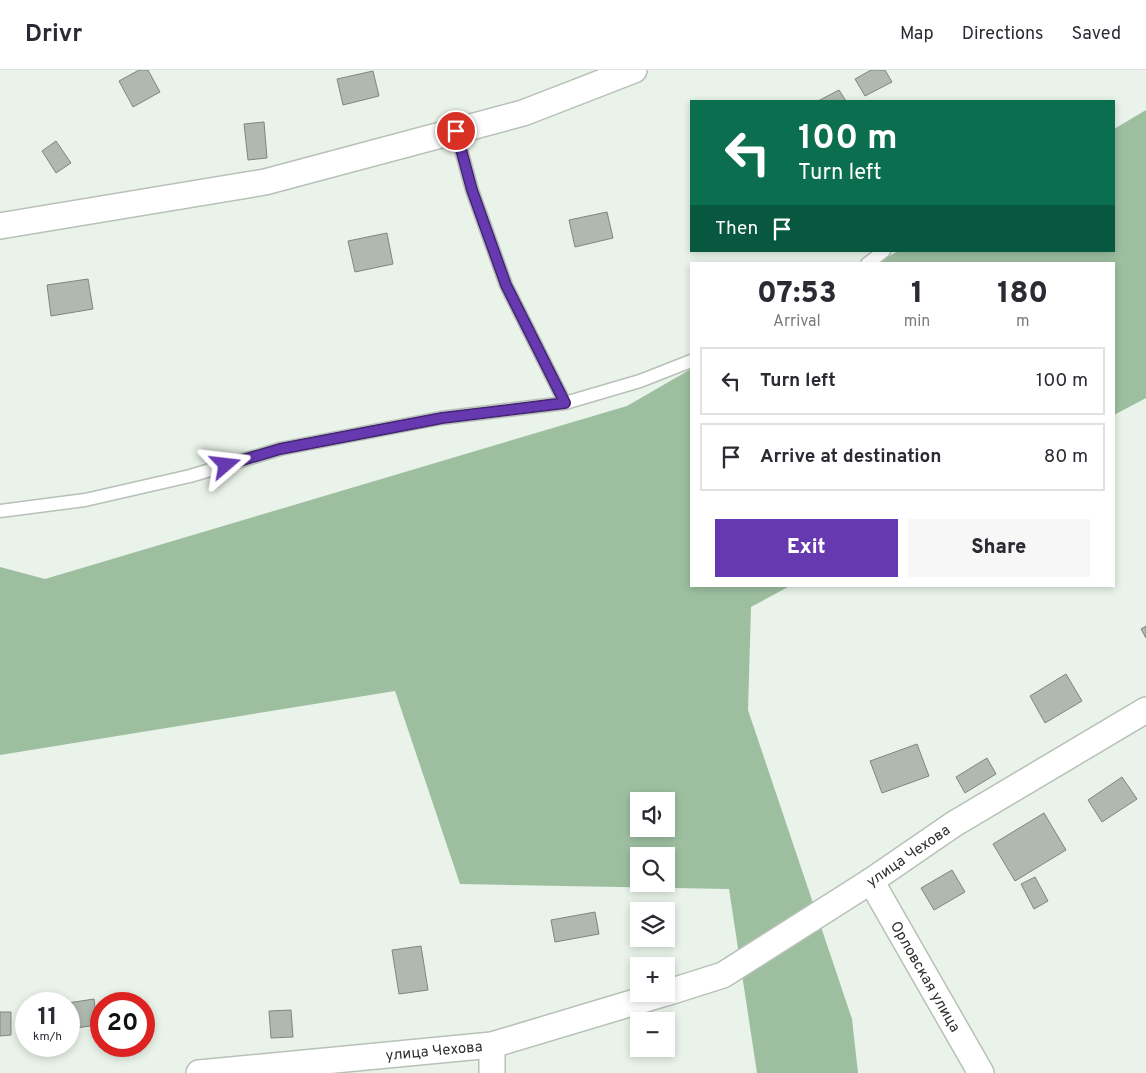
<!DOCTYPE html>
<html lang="en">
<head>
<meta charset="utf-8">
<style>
	body { margin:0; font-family:Overpass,sans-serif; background:#f7f7f7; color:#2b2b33; height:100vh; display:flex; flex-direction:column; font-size:19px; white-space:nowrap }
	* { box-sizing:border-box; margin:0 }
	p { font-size:16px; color:#7c7c81 }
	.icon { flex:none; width:28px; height:28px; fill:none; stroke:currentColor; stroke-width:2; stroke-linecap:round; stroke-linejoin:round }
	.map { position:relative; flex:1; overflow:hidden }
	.drawer { position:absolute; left:690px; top:192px; width:425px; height:325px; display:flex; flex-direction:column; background:#fff; border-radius:0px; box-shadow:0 2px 8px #0003 }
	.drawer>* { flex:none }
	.guide { position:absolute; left:690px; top:30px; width:425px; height:152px; border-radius:0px; box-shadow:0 2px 8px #0003; background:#0b6e4f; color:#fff; overflow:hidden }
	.fabs { position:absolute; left:630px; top:722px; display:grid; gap:10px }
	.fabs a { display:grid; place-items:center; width:45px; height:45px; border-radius:0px; background:#fff; box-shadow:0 2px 8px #0003; font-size:25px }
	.speed { position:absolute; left:15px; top:922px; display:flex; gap:10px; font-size:25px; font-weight:700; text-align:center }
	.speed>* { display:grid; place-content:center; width:65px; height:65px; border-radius:50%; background:#fff; box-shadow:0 2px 8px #0003; line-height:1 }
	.speed small { font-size:12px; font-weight:400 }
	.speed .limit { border:8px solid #d22; background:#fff; color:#111 }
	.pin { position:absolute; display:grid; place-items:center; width:42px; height:42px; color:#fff; margin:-21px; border:2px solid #fff; border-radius:50%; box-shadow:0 1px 5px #0007 }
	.me { position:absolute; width:55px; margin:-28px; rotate:73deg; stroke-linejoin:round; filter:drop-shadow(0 0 4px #0008) }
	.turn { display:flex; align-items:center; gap:18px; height:105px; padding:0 25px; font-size:22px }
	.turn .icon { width:65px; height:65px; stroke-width:2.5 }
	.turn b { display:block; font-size:35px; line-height:42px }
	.then { display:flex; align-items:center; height:48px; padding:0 25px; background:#0003; gap:10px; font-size:19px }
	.eta { display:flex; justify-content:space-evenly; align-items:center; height:85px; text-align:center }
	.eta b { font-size:30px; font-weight:800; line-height:35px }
	.button { display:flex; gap:10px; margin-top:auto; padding:10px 25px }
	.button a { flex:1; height:58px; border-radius:0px; background:#6739b0; color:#fff; font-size:20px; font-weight:800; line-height:58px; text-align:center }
	.button a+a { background:#f7f7f7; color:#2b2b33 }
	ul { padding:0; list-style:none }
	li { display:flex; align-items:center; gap:15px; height:68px; margin:0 10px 8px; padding:0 15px; border:2px solid #e1e1e2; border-radius:0px }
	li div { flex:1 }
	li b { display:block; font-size:19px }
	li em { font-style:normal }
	header { display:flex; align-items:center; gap:30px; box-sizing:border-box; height:70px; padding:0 25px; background:#fff; border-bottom:1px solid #e1e1e2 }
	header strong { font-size:24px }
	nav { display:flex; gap:28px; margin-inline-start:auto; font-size:18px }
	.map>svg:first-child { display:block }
	.forest { fill:#9dbfa0; fill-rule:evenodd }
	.building { fill:#afb9af; stroke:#7e877e }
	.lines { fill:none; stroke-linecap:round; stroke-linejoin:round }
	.service-casing { stroke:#b7c1b7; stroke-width:15 }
	.minor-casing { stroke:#b7c1b7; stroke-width:28 }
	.service { stroke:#fff; stroke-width:12 }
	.minor { stroke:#fff; stroke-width:25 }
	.route-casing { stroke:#432572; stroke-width:12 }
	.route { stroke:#6739b0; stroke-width:9 }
	.labels { text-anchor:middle; stroke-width:5; stroke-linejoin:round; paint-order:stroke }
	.street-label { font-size:15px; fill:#2d312d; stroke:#fff }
</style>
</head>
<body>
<header>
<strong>Drivr</strong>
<nav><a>Map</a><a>Directions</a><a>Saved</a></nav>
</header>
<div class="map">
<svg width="1146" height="1003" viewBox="0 0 1146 1003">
	<rect width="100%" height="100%" fill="#e9f3e9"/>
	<path class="forest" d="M1146 40V328L1114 345V194H876L898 181H1114V59Z
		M691 299V516H790L751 537 748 640 852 949 858 1003H757L729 819 460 814 395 621 0 685V497L45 509 627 336ZM639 731H666V759H639ZM639 786H666V814H639Z"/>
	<path class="building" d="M139 0H148L160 22 133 37 119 11Z
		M871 0H885L892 12 865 26 855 9Z
		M373 1 379 26 343 35 337 9Z
		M839 20 846 31H818Z
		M264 52 267 88 248 90 244 54Z
		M56 71 71 93 56 103 42 81Z
		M607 142 613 168 575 177 569 150Z
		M387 163 393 194 355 202 348 171Z
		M88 209 93 239 51 246 47 215Z
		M1146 556V568L1141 559Z
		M1066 604 1082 631 1045 653 1030 626Z
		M917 674 929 706 882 723 870 691Z
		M987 688 996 704 965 723 956 707Z
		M1122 707 1137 729 1102 752 1088 730Z
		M1044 743 1066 780 1015 811 993 774Z
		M952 800 965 822 934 840 921 818Z
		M1035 807 1048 831 1034 839 1021 814Z
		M595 842 599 864 555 872 551 850Z
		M421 876 428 920 399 924 392 880Z
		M94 929 97 955 69 959V934H61Z
		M291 940 293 967 271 968 269 941Z
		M0 942H11V965L0 966Z"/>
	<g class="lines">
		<g class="service-casing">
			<path id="service" d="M456 61 472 120 506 215 565 333
				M867 194 884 181
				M0 441 85 430 190 406 280 379 441 348 565 333 640 311 691 291"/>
		</g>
		<g class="minor-casing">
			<g id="minor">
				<path d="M0 156 265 112 523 43 634 0"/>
				<path id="s1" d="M871 811 981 1003"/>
				<path id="s2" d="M666 923 723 905 871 811 954 754 1146 640"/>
				<path d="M492 975V1003"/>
				<path id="s3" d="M199 1003 492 975 662 924"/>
			</g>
		</g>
		<use href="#service" class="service"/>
		<use href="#minor" class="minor"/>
	</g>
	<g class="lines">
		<g class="route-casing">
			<path id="route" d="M226 395 280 379 442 348 565 333 506 215 472 120 456 61"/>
		</g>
		<use href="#route" class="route"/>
	</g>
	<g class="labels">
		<g class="street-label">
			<text dy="5" stroke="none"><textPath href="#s2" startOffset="280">улица Чехова</textPath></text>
			<text dy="5" stroke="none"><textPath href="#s1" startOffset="110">Орловская улица</textPath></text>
			<text dy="5" stroke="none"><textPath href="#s3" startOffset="236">улица Чехова</textPath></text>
		</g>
	</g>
</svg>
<div class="fabs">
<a><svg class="icon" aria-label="sound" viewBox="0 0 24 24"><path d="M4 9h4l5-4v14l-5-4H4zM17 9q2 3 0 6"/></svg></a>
<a><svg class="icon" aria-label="search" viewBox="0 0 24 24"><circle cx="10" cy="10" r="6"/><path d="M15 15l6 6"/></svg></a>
<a><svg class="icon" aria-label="layers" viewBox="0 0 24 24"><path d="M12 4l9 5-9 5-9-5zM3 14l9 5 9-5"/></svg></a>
<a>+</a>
<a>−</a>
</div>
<div class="speed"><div>11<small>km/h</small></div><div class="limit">20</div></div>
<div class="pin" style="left:456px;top:61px;background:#d93025"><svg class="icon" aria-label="arrive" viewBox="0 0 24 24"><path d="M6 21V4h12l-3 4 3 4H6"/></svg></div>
<svg class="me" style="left:226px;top:395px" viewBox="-20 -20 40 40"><path d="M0-17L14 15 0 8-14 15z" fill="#6739b0" stroke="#fff" stroke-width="4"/></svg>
<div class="guide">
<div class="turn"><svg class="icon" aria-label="left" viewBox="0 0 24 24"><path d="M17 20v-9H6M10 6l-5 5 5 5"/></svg><div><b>100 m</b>Turn left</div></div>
<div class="then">Then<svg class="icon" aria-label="arrive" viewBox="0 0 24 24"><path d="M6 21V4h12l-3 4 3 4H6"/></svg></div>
</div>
<section class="drawer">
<div class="eta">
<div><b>07:53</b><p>Arrival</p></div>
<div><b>1</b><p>min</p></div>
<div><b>180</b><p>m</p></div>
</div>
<ul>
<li><svg class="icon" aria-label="left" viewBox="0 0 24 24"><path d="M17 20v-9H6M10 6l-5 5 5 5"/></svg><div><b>Turn left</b></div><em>100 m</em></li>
<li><svg class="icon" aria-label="arrive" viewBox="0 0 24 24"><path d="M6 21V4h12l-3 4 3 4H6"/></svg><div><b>Arrive at destination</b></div><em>80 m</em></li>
</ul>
<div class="button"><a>Exit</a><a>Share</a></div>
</section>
</div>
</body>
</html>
